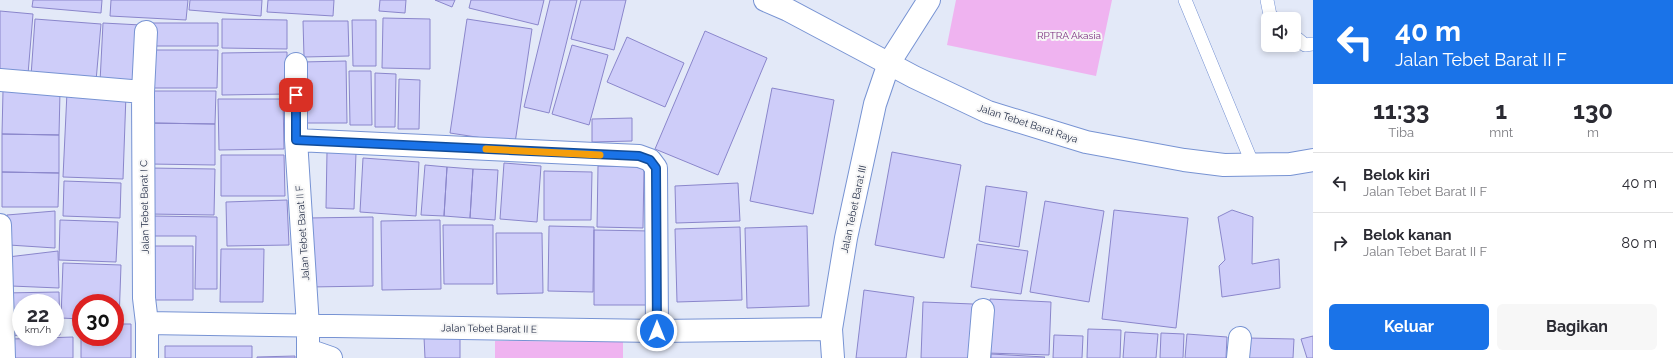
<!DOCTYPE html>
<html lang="id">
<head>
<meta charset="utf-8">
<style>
	body { margin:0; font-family:Raleway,sans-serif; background:#f7f7f7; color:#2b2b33; height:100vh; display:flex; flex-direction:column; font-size:15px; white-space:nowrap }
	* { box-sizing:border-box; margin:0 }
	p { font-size:13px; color:#7c7c81 }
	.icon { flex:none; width:22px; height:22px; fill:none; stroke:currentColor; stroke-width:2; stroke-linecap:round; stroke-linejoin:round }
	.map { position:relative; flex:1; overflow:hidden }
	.panel { display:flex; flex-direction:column; background:#fff; width:360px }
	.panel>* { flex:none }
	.guide { background:#1a73e8; color:#fff; overflow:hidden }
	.buttons { position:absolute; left:1261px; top:12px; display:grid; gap:8px }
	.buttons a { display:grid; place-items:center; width:40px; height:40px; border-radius:6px; background:#fff; box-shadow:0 2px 6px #0003; font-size:20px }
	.speed { position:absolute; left:12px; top:294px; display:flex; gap:8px; font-size:20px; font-weight:700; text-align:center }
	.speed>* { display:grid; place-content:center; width:52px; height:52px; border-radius:50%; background:#fff; box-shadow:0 2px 6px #0003; line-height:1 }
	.speed small { font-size:10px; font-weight:400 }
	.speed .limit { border:6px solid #d22; background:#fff; color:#111 }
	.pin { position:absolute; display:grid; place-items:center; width:34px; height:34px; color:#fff; margin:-17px; border-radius:8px; box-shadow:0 2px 6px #0006 }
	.me { position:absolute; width:44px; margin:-22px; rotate:0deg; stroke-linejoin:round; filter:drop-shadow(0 0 3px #0008) }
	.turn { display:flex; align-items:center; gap:14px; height:84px; padding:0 16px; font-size:18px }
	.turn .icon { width:52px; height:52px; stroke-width:2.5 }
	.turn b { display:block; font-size:28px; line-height:34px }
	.eta { display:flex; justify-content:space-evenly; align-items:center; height:68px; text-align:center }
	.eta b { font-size:24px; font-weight:700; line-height:28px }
	.primary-button { display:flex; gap:8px; margin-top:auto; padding:8px 16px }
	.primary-button a { flex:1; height:46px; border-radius:6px; background:#1a73e8; color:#fff; font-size:16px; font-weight:700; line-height:46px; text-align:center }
	.primary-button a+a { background:#f7f7f7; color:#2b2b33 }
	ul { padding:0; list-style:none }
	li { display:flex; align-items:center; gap:12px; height:60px; padding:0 16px; border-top:1px solid #e1e1e2 }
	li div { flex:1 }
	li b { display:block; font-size:15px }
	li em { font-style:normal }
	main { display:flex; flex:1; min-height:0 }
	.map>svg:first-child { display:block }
	.green { fill:#efb3f0 }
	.building { fill:#cecdf9; stroke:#8a86cb }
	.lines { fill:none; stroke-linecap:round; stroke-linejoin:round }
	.service-casing { stroke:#7793d3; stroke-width:14 }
	.minor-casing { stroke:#7793d3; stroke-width:24 }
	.tertiary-casing { stroke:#7793d3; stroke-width:24 }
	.service { stroke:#fff; stroke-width:13 }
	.minor { stroke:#fff; stroke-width:22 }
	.tertiary { stroke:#fff; stroke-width:22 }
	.route-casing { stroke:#114b97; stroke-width:10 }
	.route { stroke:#1a73e8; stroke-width:7 }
	.slow { stroke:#f59e0b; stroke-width:7 }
	.labels { text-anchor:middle; stroke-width:4; stroke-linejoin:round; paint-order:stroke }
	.park-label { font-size:10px; fill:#7a2e7e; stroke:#f6f6f6 }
	.street-label { font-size:10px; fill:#1b2640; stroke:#f6f6f6 }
</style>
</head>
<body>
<main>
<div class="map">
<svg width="1313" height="358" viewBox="0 0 1313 358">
	<rect width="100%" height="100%" fill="#e3e9f8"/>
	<path class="green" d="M956 0H1112L1096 76 947 45Z
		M495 341 623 342V358H495Z"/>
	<path class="building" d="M33 0H102L101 13 32 7Z
		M111 0H188L186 20 110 16Z
		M190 0H262L261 16 189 10Z
		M268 0H334L333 16 267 12Z
		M380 0H406L405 13 379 11Z
		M435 0H455L452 7Z
		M471 0H544L538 25 469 8Z
		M550 0H577L549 113 524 107Z
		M581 0H626L614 50 571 39Z
		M0 11 33 14 28 74 0 72Z
		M383 18 430 19V69L382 68Z
		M35 19 101 24 96 81 31 76Z
		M222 19 287 20V49L222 48Z
		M467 19 532 29 515 143 450 133Z
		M352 20H376V66H353Z
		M303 21H348L349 56 304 57Z
		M103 23 141 25 137 84 100 82Z
		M153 23H218V46H153Z
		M705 31 767 58 718 175 655 149Z
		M627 37 684 63 665 107 607 82Z
		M572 45 608 55 589 125 552 114Z
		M152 50H218L217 88H152Z
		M287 52V94L222 95V53Z
		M346 61 347 123H303L302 62Z
		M349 71H371L372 125H350Z
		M375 73 396 74 395 127H375Z
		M399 79 420 80 419 129H398Z
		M772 88 834 100 813 214 750 201Z
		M3 91 60 92 59 135 2 134Z
		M151 91H216L215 124 150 123Z
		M67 92 126 94 123 179 63 177Z
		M218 99H283L284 149 219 150Z
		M632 118V141L592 142V119Z
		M150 123 215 124V165L150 164Z
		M2 134 59 135V173L2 172Z
		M327 152 356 153 354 209 326 208Z
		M892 152 961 165 944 258 875 245Z
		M221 155H284L285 196H221Z
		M363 158 419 162 416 216 360 212Z
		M504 163 541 166 537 222 500 219Z
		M425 165 447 167 444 216 421 215Z
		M598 166 644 167 643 228 597 227Z
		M447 167 473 169 470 218 444 216Z
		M150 168 215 169 214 215 150 214Z
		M473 169 498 170 495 220 470 218Z
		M544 171 592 172 591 220H544Z
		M2 172 59 173 58 207H2Z
		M64 181 121 183 120 218 63 216Z
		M738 183 740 221 676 223 675 186Z
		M986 186 1027 192 1019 247 979 241Z
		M287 200 289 245 227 246 226 202Z
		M1045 201 1104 211 1089 302 1030 292Z
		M1114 210 1188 218 1176 328 1102 319Z
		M1232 210 1253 217 1252 264 1279 259 1280 288 1222 297 1219 266 1225 260 1218 217Z
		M55 211V248L9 245 7 215Z
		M153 216 217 217V289H195L196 236H153Z
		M373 217V286L309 287 308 218Z
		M60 220 118 222 116 262 59 260Z
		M440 220 441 289 382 290 381 221Z
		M443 225H493V284H444Z
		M549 226 594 227 593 292 548 291Z
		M807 226 809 306 747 308 745 228Z
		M740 227 742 300 677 302 675 229Z
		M594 230 651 231 650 305H594Z
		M496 233H542L543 293 497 294Z
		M977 244 1028 251 1021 294 971 287Z
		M148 246H193V300H148Z
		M221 249H264L263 302H220Z
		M58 251 59 288 11 286 8 257Z
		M63 263 121 265 119 321 115 320V303H81V319L61 318Z
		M864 290 914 297 906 358H856Z
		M59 292 60 335H55V303H21V335L4 336V293Z
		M990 299 1051 302 1049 355 987 353Z
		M923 302 973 304 971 358H921Z
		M81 324V337H115V324H131V358H81Z
		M1088 329 1121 330 1120 358H1087Z
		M1125 332 1158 334 1156 358H1123Z
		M1161 333 1184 334 1183 358H1160Z
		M1187 334 1227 337 1226 358H1185Z
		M1054 335 1083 336 1082 358H1053Z
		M1313 336V358H1307L1301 339Z
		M73 337V358H13L12 339Z
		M424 337H460V358H425Z
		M1248 338 1294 339 1293 358H1248Z
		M165 346H252V358H165Z
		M991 354 1045 357 1044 358H991Z
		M295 356V358H257V357Z"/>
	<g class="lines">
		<g class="service-casing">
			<path id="service" d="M1185 0 1253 165
				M1267 0 1270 15 1275 19
				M1294 36 1305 45 1313 44"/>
		</g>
		<g class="minor-casing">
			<path id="minor" d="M146 32 143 92 144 298 147 323V358
				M296 64V140L308 326V358
				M0 80 143 92
				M296 140 639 156 650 160 656 168 657 331
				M0 225 4 358
				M147 323 657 331 831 329
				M308 350 331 358
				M833 358 831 329 846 238 875 104 889 63 929 0
				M979 358 983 310
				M1238 358 1240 338"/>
		</g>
		<g class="tertiary-casing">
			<path id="tertiary" d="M765 0 788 10 914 77 988 112 1086 142 1184 160 1224 165 1290 164 1313 160"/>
		</g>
		<use href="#service" class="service"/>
		<use href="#minor" class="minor"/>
		<use href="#tertiary" class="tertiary"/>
	</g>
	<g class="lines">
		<g class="route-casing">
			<path id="route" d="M296 95V140L639 156 650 160 656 168 657 331"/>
		</g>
		<use href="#route" class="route"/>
		<path class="slow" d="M486 149 600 155"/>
	</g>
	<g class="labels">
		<g class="park-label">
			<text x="1069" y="39">RPTRA Akasia</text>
		</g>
		<g class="street-label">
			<text transform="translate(1028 123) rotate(18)" y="4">Jalan Tebet Barat Raya</text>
			<text transform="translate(144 207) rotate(-91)" y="4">Jalan Tebet Barat I C</text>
			<text transform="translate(853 209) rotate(-78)" y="4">Jalan Tebet Barat III</text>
			<text transform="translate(302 233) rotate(-94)" y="4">Jalan Tebet Barat II F</text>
			<text transform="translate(489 328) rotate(1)" y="4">Jalan Tebet Barat II E</text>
		</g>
	</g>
</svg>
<div class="buttons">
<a><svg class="icon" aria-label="sound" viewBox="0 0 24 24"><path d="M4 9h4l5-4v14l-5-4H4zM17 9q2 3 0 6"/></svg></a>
</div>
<div class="speed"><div>22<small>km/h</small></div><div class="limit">30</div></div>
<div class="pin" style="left:296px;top:95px;background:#d93025"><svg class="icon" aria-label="arrive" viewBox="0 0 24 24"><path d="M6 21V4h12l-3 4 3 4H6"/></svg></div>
<svg class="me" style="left:657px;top:331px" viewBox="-20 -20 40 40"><circle r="17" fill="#1a73e8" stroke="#fff" stroke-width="3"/><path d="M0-11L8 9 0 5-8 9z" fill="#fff"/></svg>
</div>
<section class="panel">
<div class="guide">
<div class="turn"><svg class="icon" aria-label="left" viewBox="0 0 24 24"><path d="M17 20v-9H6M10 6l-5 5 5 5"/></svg><div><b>40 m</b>Jalan Tebet Barat II F</div></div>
</div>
<div class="eta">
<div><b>11:33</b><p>Tiba</p></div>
<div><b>1</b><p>mnt</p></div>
<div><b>130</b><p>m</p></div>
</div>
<ul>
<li><svg class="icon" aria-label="left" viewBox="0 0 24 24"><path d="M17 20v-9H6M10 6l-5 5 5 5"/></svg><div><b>Belok kiri</b><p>Jalan Tebet Barat II F</p></div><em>40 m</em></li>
<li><svg class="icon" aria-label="right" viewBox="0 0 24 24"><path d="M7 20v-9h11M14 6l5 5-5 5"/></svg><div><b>Belok kanan</b><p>Jalan Tebet Barat II F</p></div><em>80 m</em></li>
</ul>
<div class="primary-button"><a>Keluar</a><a>Bagikan</a></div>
</section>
</main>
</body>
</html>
